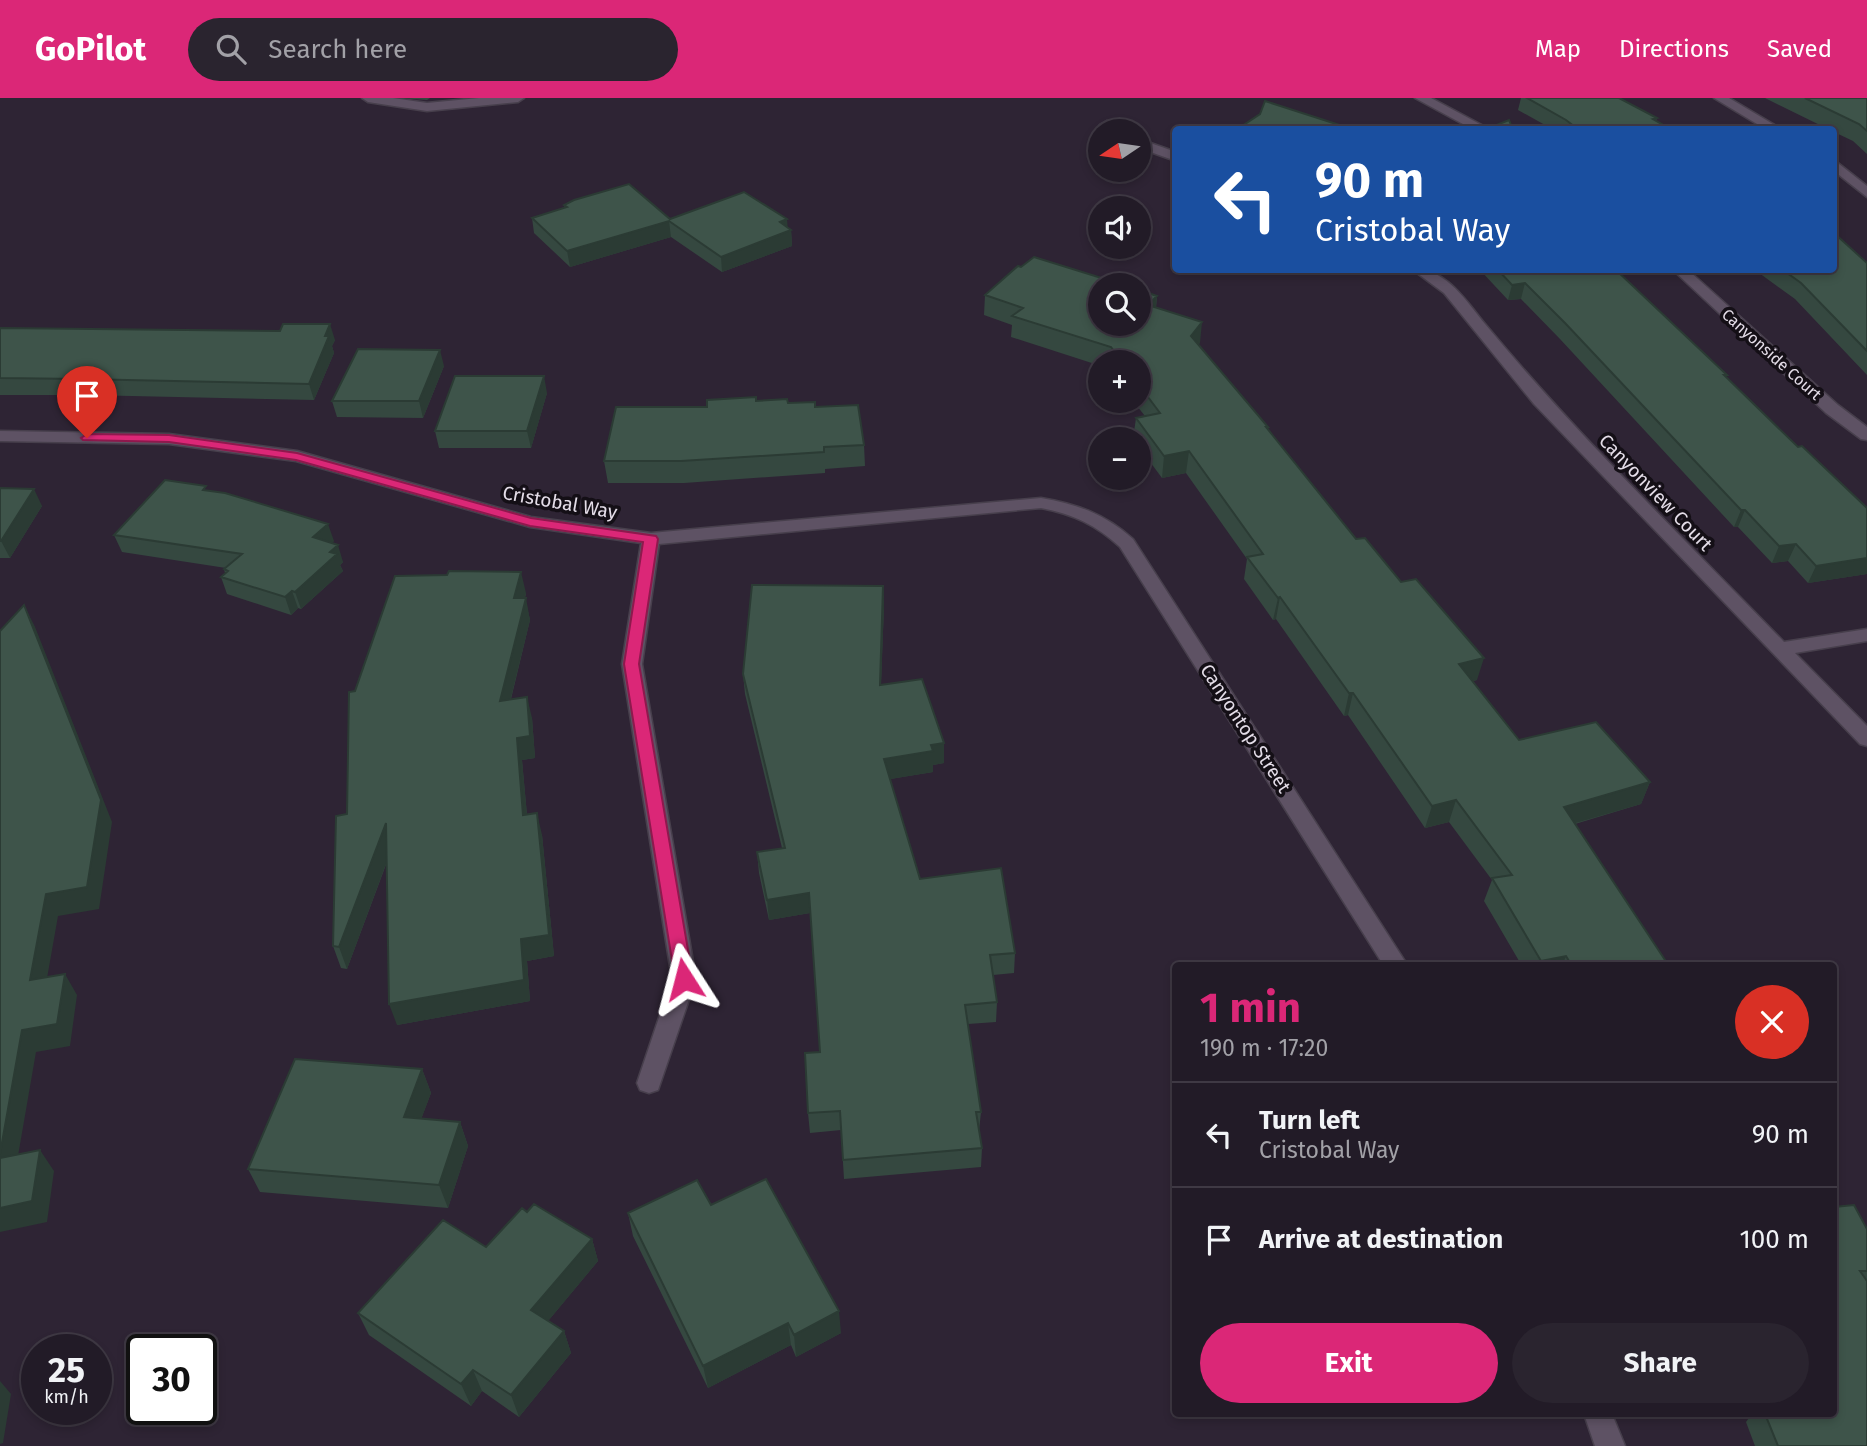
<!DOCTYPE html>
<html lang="en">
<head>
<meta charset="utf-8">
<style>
	body { margin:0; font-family:"Fira Sans",sans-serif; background:#2a242f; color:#f1f3f6; height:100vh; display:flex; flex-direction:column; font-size:26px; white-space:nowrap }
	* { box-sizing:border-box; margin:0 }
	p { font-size:23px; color:#a2a1a7 }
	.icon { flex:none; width:38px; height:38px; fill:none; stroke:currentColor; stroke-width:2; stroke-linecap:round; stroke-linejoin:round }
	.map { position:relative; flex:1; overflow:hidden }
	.drawer { position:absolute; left:1172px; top:864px; width:665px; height:455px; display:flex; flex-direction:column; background:#221b27; border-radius:7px; box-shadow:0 4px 10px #0003,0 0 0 2px #3f3944 }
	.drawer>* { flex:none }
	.banner { position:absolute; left:1172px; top:28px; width:665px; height:147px; border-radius:7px; box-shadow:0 4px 10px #0003,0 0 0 2px #3f3944; background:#1a4fa0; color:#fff; overflow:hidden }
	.needle { width:46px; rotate:257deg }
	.fabs { position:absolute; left:1088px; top:21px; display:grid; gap:14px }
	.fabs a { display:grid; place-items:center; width:63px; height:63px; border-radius:50%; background:#221b27; box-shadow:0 4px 10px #0003,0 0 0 2px #3f3944; font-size:35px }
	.speed { position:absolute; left:21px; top:1236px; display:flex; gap:14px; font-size:35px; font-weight:700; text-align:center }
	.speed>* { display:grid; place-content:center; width:91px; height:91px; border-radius:50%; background:#221b27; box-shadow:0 4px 10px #0003,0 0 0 2px #3f3944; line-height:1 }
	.speed small { font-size:18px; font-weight:400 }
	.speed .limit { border:4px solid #111; border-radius:10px; background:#fff; color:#111 }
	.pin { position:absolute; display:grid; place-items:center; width:60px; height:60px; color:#fff; margin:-72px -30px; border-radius:50% 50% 50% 0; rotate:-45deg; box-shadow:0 0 7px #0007 }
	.pin .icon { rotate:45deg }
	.me { position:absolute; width:77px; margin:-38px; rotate:351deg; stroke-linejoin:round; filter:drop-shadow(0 0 5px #0008) }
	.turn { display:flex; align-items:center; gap:24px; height:147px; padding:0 28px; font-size:32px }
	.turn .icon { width:91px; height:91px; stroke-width:2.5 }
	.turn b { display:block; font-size:49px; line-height:60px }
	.round { display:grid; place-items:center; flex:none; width:74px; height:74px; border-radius:37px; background:#2a242f }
	.headline { display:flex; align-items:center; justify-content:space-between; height:119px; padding:0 28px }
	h1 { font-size:42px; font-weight:700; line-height:52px; color:#db2777 }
	.cta { display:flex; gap:14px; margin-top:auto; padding:14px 28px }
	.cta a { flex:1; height:80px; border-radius:42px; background:#db2777; color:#fff; font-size:28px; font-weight:700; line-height:80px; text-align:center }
	.cta a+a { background:#2a242f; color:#f1f3f6 }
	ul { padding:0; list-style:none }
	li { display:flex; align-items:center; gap:21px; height:105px; padding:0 28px; border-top:2px solid #3f3944 }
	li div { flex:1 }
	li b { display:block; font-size:26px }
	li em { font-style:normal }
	header { display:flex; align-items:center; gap:42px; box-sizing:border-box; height:98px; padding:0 35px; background:#db2777; color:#fff }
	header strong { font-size:33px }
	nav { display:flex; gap:38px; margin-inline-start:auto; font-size:24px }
	.search { width:490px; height:63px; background:#2a242f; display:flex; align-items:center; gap:18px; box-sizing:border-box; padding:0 24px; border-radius:38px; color:#a2a1a7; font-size:26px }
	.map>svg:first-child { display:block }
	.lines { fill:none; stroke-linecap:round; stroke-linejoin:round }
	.service-casing { stroke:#473f4c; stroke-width:3 }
	.minor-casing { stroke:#473f4c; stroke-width:3 }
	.service { fill:#5e5264; fill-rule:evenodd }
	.minor { fill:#5e5264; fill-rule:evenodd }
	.wall { fill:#354840 }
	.shaded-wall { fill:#2b3b34 }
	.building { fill:#3e544a; stroke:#2b3b34; stroke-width:2 }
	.route { fill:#db2777; stroke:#8e194d; stroke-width:2 }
	.labels { text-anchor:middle; stroke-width:7; stroke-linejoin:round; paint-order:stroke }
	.far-street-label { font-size:16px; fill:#e4dde8; stroke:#140f16 }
	.street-label { font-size:19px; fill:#e4dde8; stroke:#140f16 }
</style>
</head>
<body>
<header>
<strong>GoPilot</strong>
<div class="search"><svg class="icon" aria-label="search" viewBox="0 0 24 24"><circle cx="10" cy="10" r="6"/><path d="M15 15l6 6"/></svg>Search here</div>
<nav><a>Map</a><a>Directions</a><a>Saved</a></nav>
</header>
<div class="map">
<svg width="1867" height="1348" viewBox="0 0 1867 1348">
	<rect width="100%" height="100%" fill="#2e2434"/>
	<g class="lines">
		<g class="service-casing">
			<path id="service" d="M362 0H393L427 5 479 0H524L518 4 427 13 368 4Z"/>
		</g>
		<g class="minor-casing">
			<path id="minor" d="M1415 0H1431L1491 32H1474Z
				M1714 0H1729L1783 32H1767Z
				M1107 23 1125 33C1116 34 1106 35 1100 27Z
				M1139 41 1176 54V63L1139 50Z
				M1834 62 1867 88V99L1834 73Z
				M1413 172C1445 169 1466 203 1485 226 1578 338 1683 440 1784 544L1867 531V543L1795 555 1867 628V648L1860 646 1534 306 1444 195Z
				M1673 172H1688L1838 307 1867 329V342L1861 341 1826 315Z
				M0 333 169 336 297 353 531 419 651 435 1041 400C1077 406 1105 416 1133 441L1408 868H1384L1120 449C1096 427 1073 416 1041 410L659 446 642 566 696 881 658 992 649 995 640 992 637 985 672 881 622 566 641 445 530 429 296 363 169 346 0 343Z
				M1584 1316H1612L1625 1348H1595Z"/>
		</g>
		<use href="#service" class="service"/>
		<use href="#minor" class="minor"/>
	</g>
	<path class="wall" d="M400 0H430L427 2Z
		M1521 0H1619L1657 20 1656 23 1672 32H1554L1518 12Z
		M1765 0H1867V56L1853 43 1834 34V32H1830Z
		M564 107 670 121H787V129L791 132 792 148 722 174 671 139 570 169 534 135 532 120 565 110Z
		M1867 165V277L1795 201 1755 172H1834Z
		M1021 169 1157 198 1156 210 1200 245 1198 246 1268 329V331L1356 441 1477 582 1473 583 1519 642 1650 684 1641 706 1575 726 1669 868H1522L1484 803 1492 782 1449 724 1425 730 1348 617 1344 618 1276 521 1273 522 1244 481 1247 461 1186 375 1162 380 1139 349V341H1133L1136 320 1145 318 1133 303H1139V264H1101V268L1011 239 1012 227 984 217 985 197Z
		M1480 172H1616L1798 349 1867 410V476L1808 485 1788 463 1772 465 1738 429H1734L1560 241 1521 201 1508 202Z
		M0 230 335 242 332 248 334 255 314 302 86 297H0Z
		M444 268 423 320 337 319 332 303Z
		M547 295 531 350H439L435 333Z
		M788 305 815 309 864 347 865 368 825 371V375L684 385H608L604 363 707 309Z
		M0 390 42 408 10 460H0Z
		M207 392 334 443 331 445 343 464 340 467 343 473 301 511 298 510 291 517 227 496 221 479 225 475 224 471 226 470 122 454 114 437Z
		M883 488 884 508 881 587 944 665 933 667V674L890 681 920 781 1015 855 1014 875 993 877 997 904 996 924 968 926 981 1014 979 1033 982 1050 981 1069 844 1081 841 1032 810 1035 808 1015 820 954 810 815 769 822 759 775 757 754 782 750 745 596 743 576Z
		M526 495 525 500 530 522 511 601 532 620 535 660 522 662 527 717 542 737 554 858 527 863 530 903 397 927 387 764 347 871 341 870 333 848 347 716 355 593Z
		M422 971 431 995 421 1021 460 1024 468 1048 448 1110 260 1094 248 1071Z
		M711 1107 841 1235 796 1259 791 1247 708 1290 633 1138 628 1115Z
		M1867 1131V1348H1755L1746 1324 1752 1316H1834Z
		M592 1141 598 1163 548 1223 564 1233 571 1255 519 1319 482 1293 471 1308 369 1237 358 1215 486 1149Z"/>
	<path class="shaded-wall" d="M787 121 788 133 791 132 792 148 722 174 721 159 780 124Z
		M669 123 671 139 570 169 567 153Z
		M1525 185 1521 201 1508 202 1512 187Z
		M1157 198 1155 218 1148 207Z
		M1202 224 1200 245 1188 259 1191 238Z
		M330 226 335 242 332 248 334 255 314 302 309 286 325 238Z
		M440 252 444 268 423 320 419 303Z
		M544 278 547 295 531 350 527 333Z
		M1189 353 1186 375 1162 380 1164 358Z
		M34 391 42 408 10 460 1 443Z
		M1741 412H1745L1738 429H1734Z
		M328 426 334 443 318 456 313 439Z
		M1796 446 1788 463 1772 465 1779 448Z
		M338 447 343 464 340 467 343 473 301 511 295 494 330 454Z
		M1867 460V476L1808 485 1816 468Z
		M521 474 526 495 519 522 514 500Z
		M883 488 884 508 880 608V587Z
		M292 493 298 510 291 517 285 499Z
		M1280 499 1276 521 1273 522 1278 500Z
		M526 500 530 522 505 624 500 603Z
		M24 507 35 529 112 724 99 811 58 818 43 903 30 882Z
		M1484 560 1477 582 1452 588 1459 566Z
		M1349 595H1353L1348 617 1344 618Z
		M527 599 532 620 535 660 522 662 529 739 523 717 517 640Z
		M944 645V665L933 667V674L885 682 884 661 931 647Z
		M1650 684 1641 706 1555 731 1564 709Z
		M1456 702 1449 724 1425 730 1432 708Z
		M537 715 542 737 554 858 527 863 530 903 397 927 389 906 521 841Z
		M386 725 393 747 347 871 339 849Z
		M809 795 810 815 769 822 767 802Z
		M1566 858 1562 868H1539L1541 863Z
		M65 876 77 897 70 948 36 954 14 1081 0 1061V1056L22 932Z
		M422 971 431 995 413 1043 404 1019Z
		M460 1024 468 1048 448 1110 439 1087Z
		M40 1052 54 1073 47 1124 0 1134V1110Z
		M592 1141 598 1163 539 1234 531 1212Z
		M839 1213 841 1235 796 1259 794 1237Z
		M788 1225 791 1247 708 1290 703 1268Z
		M564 1233 571 1255 519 1319 511 1297Z
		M473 1272 482 1293 471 1308 461 1286Z
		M0 1283 11 1296 3 1345 0 1346Z"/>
	<path class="building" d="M1527 0H1619L1657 20 1653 21 1672 32H1579L1566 22Z
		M1805 0H1867V33L1859 26Z
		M1265 3 1355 32H1236L1260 16Z
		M1509 22 1513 32H1484Z
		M629 86 670 121 744 94 787 121 780 124 791 132 721 159 669 123 567 153 532 120 567 109 564 107 574 102Z
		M1834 135 1867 165V253L1801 185 1783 172H1834Z
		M1034 159 1124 187H1101V226H1139V192L1157 198 1148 207 1202 224 1191 238 1268 329H1266L1356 441 1365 440 1401 484 1416 481 1484 560 1459 566 1519 642 1596 624 1650 684 1564 709 1669 868H1572L1566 858 1541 863 1492 780 1512 777 1456 702 1432 708 1353 595H1349L1280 499 1278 500 1247 459 1263 456 1189 353 1164 358 1136 320 1160 315 1139 287V264H1122L1111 249 1012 218 1023 210 985 197 1018 168 1021 169Z
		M1498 172H1616L1727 277H1724L1798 349 1802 348 1867 410V460L1816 468 1796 446 1779 448 1745 412H1741L1565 225 1525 185 1512 187Z
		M283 226H330L325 238H329L309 286 80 281 0 280V230L280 233Z
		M358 251 440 252 419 303H332Z
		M455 278H544L527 333H435Z
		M756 299V303L787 301 788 305 815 304V309L858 307 864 347 824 349V354L681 363H604L616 309H707V302Z
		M165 382 206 388 203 392 225 395 328 426 313 439 338 447 330 454 337 456 295 494 292 493 285 499 221 479 228 473 224 471 242 456 114 437Z
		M0 390 34 391 1 443H0Z
		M449 473 521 474 514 500H526L500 603 527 599 530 638 517 640 523 717 537 715 549 837 521 841 524 882 389 906 386 725 339 849 333 848 336 718 347 716 349 594 355 593 395 478 447 477Z
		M752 487 883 488 880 587 922 581 944 645 931 647 933 653 884 661 920 781 1001 770 1015 855 990 857 997 904 965 907 981 1014H976L982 1050 843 1062 840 1013 808 1015 805 955 820 954 809 795 767 802 757 754 785 750 743 576Z
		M24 507 101 702 87 789 46 796 30 882 65 876 57 926 22 932 0 1056V533Z
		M295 961 422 971 404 1019 460 1024 439 1087 248 1071Z
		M40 1052 32 1103 0 1110V1060Z
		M766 1081 839 1213 794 1237 788 1225 703 1268 628 1115 697 1082 711 1107Z
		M534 1106 592 1141 531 1212 564 1233 511 1297 473 1272 461 1286 358 1215 443 1122 486 1149 522 1110 527 1114Z
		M1854 1107 1867 1131V1173H1860L1867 1183V1348H1778L1765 1316H1834V1109Z"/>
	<path class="route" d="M87 336 169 337 297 355 531 420 656 438 658 441 639 566 693 881 690 886H678L675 881 624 566 643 444 530 428 296 362 169 344 83 342 81 340Z"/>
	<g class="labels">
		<g class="far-street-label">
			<text transform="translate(1772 256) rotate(42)" y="6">Canyonside Court</text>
		</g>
		<g class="street-label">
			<text transform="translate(1656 394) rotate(46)" y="7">Canyonview Court</text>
			<text transform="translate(560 404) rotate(10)" y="7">Cristobal Way</text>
			<text transform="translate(1246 630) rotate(57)" y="7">Canyontop Street</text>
		</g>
	</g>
</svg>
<div class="fabs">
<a><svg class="needle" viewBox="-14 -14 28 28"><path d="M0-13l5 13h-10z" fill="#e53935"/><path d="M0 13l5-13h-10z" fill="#a2a1a7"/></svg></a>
<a><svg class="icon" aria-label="sound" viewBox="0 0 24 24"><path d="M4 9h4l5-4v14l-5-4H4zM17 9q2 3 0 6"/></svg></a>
<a><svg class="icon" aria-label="search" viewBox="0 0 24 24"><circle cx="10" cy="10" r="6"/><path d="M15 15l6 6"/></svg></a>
<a>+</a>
<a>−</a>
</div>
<div class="speed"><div>25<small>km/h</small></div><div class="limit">30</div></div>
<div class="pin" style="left:87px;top:340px;background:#d93025"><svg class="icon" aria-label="arrive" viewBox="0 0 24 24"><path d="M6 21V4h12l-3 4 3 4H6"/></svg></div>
<svg class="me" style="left:684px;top:881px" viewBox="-20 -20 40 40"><path d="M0-17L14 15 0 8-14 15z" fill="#db2777" stroke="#fff" stroke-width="4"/></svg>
<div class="banner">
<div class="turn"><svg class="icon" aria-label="left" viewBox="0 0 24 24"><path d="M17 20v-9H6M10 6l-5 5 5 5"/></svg><div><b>90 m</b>Cristobal Way</div></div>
</div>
<section class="drawer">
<div class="headline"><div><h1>1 min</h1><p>190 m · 17:20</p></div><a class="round" style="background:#d93025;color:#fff"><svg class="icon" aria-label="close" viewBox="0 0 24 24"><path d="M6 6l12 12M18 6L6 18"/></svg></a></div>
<ul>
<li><svg class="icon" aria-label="left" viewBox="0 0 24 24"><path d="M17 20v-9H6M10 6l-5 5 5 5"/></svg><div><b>Turn left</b><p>Cristobal Way</p></div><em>90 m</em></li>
<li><svg class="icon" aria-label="arrive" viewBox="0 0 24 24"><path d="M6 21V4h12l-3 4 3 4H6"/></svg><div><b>Arrive at destination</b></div><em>100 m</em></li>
</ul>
<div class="cta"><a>Exit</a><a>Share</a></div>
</section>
</div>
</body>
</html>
